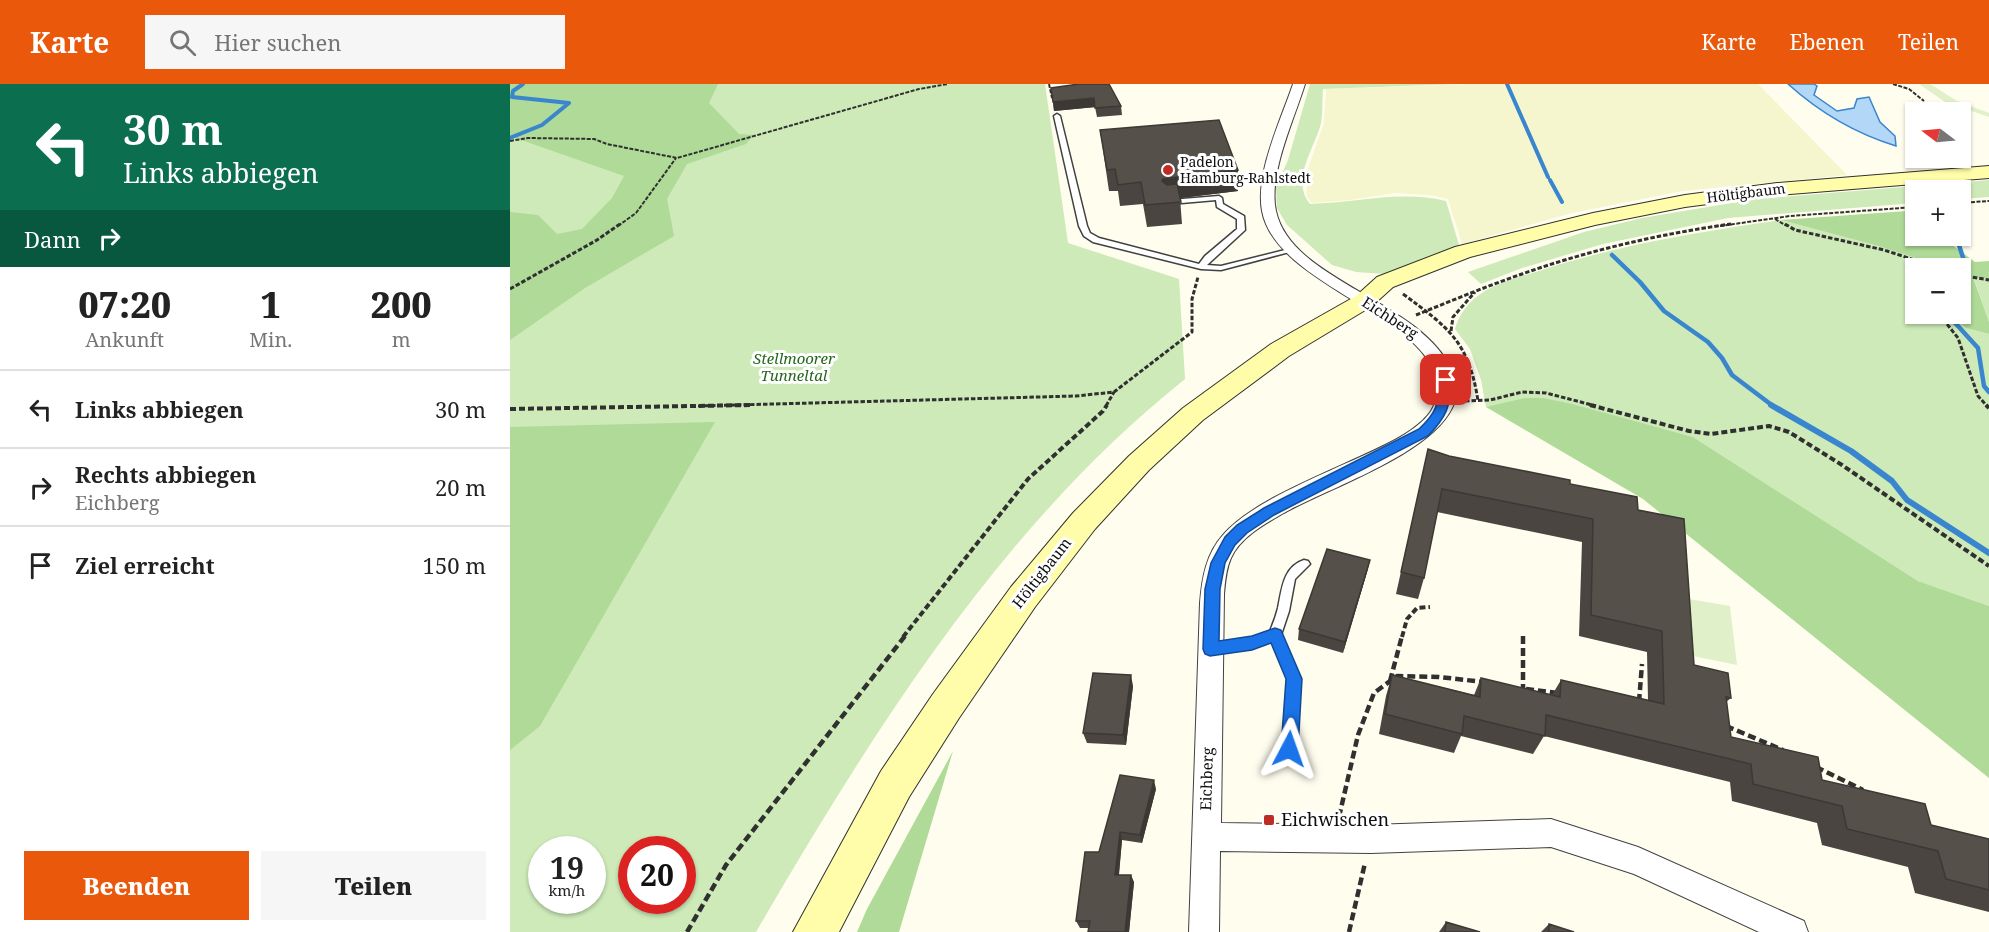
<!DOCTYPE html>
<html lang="de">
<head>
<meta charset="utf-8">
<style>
	body { margin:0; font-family:"Noto Serif",serif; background:#f6f6f6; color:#222; height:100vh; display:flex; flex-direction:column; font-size:22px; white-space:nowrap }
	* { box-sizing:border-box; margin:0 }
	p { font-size:20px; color:#767676 }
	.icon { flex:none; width:33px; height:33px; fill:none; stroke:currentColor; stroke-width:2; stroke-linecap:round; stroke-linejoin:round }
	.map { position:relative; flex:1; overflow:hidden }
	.panel { display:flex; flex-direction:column; background:#fff; width:510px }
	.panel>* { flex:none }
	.guide { background:#0b6e4f; color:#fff; overflow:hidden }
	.needle { width:39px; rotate:286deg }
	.tools { position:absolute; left:1395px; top:18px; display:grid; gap:12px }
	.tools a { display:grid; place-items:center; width:66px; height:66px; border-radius:0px; background:#fff; box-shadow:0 2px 4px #0004; font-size:30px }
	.speed { position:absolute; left:18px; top:752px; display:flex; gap:12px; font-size:30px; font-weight:700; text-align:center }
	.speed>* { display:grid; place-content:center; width:78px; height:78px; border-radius:50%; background:#fff; box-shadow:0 2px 4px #0004; line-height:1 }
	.speed small { font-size:15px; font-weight:400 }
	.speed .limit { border:9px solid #d22; background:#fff; color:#111 }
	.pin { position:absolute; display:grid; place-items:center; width:51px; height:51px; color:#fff; margin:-26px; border-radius:12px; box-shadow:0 3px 9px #0006 }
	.me { position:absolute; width:66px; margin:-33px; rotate:4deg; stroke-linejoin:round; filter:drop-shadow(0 0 4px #0008) }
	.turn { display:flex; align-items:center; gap:21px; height:126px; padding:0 24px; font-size:27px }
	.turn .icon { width:78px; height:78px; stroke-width:2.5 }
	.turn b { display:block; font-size:42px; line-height:51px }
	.then { display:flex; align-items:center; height:57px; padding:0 24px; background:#0003; gap:12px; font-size:22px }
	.eta { display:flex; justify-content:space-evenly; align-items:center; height:102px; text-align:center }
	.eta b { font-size:36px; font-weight:800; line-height:42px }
	.action { display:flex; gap:12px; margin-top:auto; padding:12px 24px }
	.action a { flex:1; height:69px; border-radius:0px; background:#ea580c; color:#fff; font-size:24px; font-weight:800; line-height:69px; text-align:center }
	.action a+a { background:#f6f6f6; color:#222 }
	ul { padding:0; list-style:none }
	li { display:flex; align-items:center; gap:18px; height:78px; padding:0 24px; border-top:2px solid #e0e0e0 }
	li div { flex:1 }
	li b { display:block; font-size:22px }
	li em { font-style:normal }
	header { display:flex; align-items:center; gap:36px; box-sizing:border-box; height:84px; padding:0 30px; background:#ea580c; color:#fff }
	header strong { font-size:28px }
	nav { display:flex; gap:33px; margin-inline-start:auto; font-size:21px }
	.search { width:420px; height:54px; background:#f6f6f6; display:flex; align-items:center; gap:15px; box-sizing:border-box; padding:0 21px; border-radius:0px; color:#767676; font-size:22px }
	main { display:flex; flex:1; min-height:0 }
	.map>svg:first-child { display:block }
	.farmland { fill:#f5f5ce }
	.green { fill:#cdeab8; fill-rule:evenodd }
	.forest { fill:#afda97 }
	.pitch { fill:#e0f1ca }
	.water { fill:#b3d7f7; stroke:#3986ce; stroke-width:1.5 }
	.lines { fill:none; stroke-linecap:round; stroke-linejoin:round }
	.stream-far2 { stroke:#3986ce; stroke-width:4 }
	.stream-far1 { stroke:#3986ce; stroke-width:4.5 }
	.stream { stroke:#3986ce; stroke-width:6 }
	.lane-casing { stroke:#414141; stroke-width:3 }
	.street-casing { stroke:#414141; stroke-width:2 }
	.secondary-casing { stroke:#303030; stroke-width:2 }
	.path-far3 { stroke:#303030; stroke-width:2; stroke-dasharray:4 1.5; stroke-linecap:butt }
	.path-far2 { stroke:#303030; stroke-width:3; stroke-dasharray:4.5 2; stroke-linecap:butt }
	.path-far1 { stroke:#303030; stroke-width:4; stroke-dasharray:6 3; stroke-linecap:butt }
	.path { stroke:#303030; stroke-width:4.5; stroke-dasharray:8 4; stroke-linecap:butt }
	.lane { fill:#fff; fill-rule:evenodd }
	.street { fill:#fff; fill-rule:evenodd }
	.secondary { fill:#fffda9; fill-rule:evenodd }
	.wall { fill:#4a4540 }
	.shaded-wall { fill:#3c3834 }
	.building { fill:#56504a; stroke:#3c3834; stroke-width:1.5 }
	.route { fill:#1a73e8; stroke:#114b97; stroke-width:1.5 }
	.poi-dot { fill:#bf2b25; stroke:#fff; stroke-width:2 }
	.labels { text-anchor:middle; stroke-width:6; stroke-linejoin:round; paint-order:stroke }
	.far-poi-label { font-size:14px; fill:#0e0e0e; stroke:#fff; text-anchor:start }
	.far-street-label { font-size:14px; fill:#0e0e0e; stroke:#fff }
	.street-label { font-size:15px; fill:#0e0e0e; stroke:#fff }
	.park-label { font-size:15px; font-style:italic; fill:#26661d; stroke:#fff }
	.near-poi-label { font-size:18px; fill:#0e0e0e; stroke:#fff; text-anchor:start }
</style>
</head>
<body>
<header>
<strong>Karte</strong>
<div class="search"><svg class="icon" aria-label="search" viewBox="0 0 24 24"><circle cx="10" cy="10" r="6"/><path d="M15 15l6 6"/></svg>Hier suchen</div>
<nav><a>Karte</a><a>Ebenen</a><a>Teilen</a></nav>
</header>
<main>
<section class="panel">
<div class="guide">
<div class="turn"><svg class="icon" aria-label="left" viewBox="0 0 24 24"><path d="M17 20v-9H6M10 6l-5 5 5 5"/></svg><div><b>30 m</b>Links abbiegen</div></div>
<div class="then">Dann<svg class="icon" aria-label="right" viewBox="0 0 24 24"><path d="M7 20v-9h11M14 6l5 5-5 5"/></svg></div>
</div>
<div class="eta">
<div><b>07:20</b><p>Ankunft</p></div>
<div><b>1</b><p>Min.</p></div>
<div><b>200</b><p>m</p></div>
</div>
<ul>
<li><svg class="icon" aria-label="left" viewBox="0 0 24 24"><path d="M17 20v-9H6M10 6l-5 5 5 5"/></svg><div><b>Links abbiegen</b></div><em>30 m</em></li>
<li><svg class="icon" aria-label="right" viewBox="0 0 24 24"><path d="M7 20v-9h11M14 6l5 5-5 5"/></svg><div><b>Rechts abbiegen</b><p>Eichberg</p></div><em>20 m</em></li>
<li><svg class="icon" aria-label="arrive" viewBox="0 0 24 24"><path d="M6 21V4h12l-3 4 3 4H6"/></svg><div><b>Ziel erreicht</b></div><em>150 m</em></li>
</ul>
<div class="action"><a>Beenden</a><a>Teilen</a></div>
</section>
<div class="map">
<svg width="1479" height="848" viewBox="0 0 1479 848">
	<rect width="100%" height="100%" fill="#fffdee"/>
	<path class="farmland" d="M964 0H1248L1337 91 1172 107 1062 129 952 160 938 115 920 111 885 109 840 116 802 119 797 113 796 90 814 39 816 5Z"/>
	<path class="green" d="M0 0H535L558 159 669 195 675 295C491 442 363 647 246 848H0ZM32 765H82V816H32ZM122 765H172V816H122Z
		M800 0H947L813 5C812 16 813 28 811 39 805 64 780 96 800 120 848 119 888 106 936 117L949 161 875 190 846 188 822 181 777 141 767 124 766 103 778 76Z
		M1479 96V113L1451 115 1450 106H1406L1405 119 1218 134 1093 160 1012 184 971 200 958 188 1074 148 1132 134 1245 115Z
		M1271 136 1368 162 1437 184H1406V230H1440L1456 244 1479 250V522L1408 497 1183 353 1034 314 976 323 971 296 960 265 945 245C949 230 959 217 972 209 988 198 1013 192 1032 186 1112 160 1188 148 1271 136Z
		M1463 192 1479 195V238Z"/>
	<path class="forest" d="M0 0H208L199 19 229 50 244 51 236 60 177 80 157 115 164 152 75 204 0 256V128L28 131 47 150 72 145 102 114 114 92 0 52Z
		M1397 127 1405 133 1406 152H1430L1465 178 1479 177V195L1463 193 1479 238V250L1456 244 1440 230H1450L1451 194 1454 190 1451 189 1450 184H1437L1368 162 1271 136Z
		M1015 314H1034L1062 320 1183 353 1408 497 1479 522V694L1133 415 976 323Z
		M205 338 30 642 0 666V343Z
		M443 667 389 848H347L357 825Z"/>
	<path class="pitch" d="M1409 0H1420L1447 17 1479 29V33L1435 18Z
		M1179 515 1220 522 1227 581 1183 572Z"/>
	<path class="water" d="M1278 0H1304L1307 2 1304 11 1327 27 1344 24 1347 15 1359 13 1370 38 1385 52 1386 62C1347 50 1309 28 1278 0Z"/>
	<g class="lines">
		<path class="stream-far2" d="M997 0 1038 93
			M0 54 32 41 59 19 2 13 3 7 13 0
			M1040 96 1052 118"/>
		<path class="stream-far1" d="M1446 152 1459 192 1450 200
			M1102 171 1130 198 1154 227 1198 258 1212 274 1222 291 1263 322
			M1437 230 1468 264 1474 302 1479 308"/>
		<path class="stream" d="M1261 321 1341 367 1382 397 1397 416 1479 469"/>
		<g class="lane-casing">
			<path id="lane" d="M547 30 550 32 577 142 580 149 589 154 689 180 695 172 727 145V135L707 123 706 116 660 120 656 118 660 116 709 112 712 114 713 120 734 132 735 146 697 181 711 182 783 164 787 166 711 186 691 185 583 158 574 152 569 142 544 32Z
				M794 476 798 477 800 480 785 495 779 527 771 551 790 595 786 665 784 669 779 671 774 669 772 665 778 595 762 557 742 564 701 570 697 569 695 565 697 561 701 560 742 554 760 547C763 540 766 532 768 524 772 505 773 483 794 476Z"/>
		</g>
		<g class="street-casing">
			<path id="street" d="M783 0H795C784 36 758 90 766 127 781 197 909 216 941 285 944 291 947 295 946 302 945 309 946 318 942 324 919 371 818 404 772 430 753 441 730 454 721 474 716 485 715 498 714 510L711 739 861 741 1041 735 1128 763 1294 837 1298 848H1249L1124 790 1041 763 861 769 710 767 709 848H679L690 519C692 494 696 470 713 451 746 412 840 381 887 355 901 347 921 334 925 318 947 236 767 208 752 127 745 89 771 36 783 0Z"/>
		</g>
		<g class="secondary-casing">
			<path id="secondary" d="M1479 82V94L1267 111 1175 123 1085 141 960 173 883 203 862 222 779 272 693 336 639 386 585 445 525 523 449 634 399 713 329 848H283L371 687 423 610 501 503 563 429 619 372 673 324 761 260 846 212 867 193 945 163 1083 129 1175 111 1267 99Z"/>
		</g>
		<path class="path-far3" d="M539 0 542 14
			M1383 0 1399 5 1414 17
			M0 57 18 54 84 55 97 60 167 74 409 5 438 0
			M1450 119 1479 117
			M1265 135 1277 142
			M108 142 126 129 166 74
			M1210 142 1280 132 1406 123"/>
		<path class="path-far2" d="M1275 140 1285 146 1374 166 1429 184
			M1450 191 1479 196
			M0 205 87 156 110 140
			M893 210C939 244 959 258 968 317
			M1429 230 1448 254 1468 312 1477 322
			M906 231C941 217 977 202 1012 190 1080 166 1150 150 1221 140
			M941 247 943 233 965 208
			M955 317 980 316 1012 308 1036 309 1086 322
			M188 322 566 312 604 308 682 248V215L688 193
			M596 322 604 308"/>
		<path class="path-far1" d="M1080 321 1179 347 1201 350 1259 342 1279 348 1332 381 1479 482
			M1476 321 1479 324
			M0 325 243 321
			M393 553 518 395 593 327 597 321
			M892 553 897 535 907 524 920 523"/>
		<path class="path" d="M1013 552V605
			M880 597 892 552
			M1016 605 1048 609
			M1129 618 1132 580
			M1216 642 1273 666
			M1306 683 1353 706
			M829 733 848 651 864 609 887 592 929 593 974 598
			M177 848 216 781 395 552
			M839 848 855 779"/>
		<use href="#lane" class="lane"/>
		<use href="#street" class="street"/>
		<use href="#secondary" class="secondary"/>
	</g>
	<path class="wall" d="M543 18 611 22 612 31 587 33 585 23 544 27Z
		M590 46 728 86V107L670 114 672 140 637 143 633 120 610 122 608 107H599Z
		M939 372 1060 400 1128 426 1184 581 1221 614 1216 618 1221 653 1312 696 1421 741 1479 755V828L1405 809 1398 783 1312 761 1307 739 1222 717 1220 698 1034 652 1023 670 951 652 944 669 869 650 876 612 882 591 964 611 971 594 1042 611 1051 596 1138 616 1137 568 1069 552 1072 458 927 428 914 494 908 515 886 510 913 388Z
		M860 476 857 488 833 569 788 556 789 545Z
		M623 602 616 661 577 659 573 649Z
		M646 705 632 759 612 756 609 791 624 798 619 848H578L579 844H570L566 837 589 768Z
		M936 838 970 848H929Z
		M1039 840 1064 848H1031Z"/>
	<path class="shaded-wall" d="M584 14 586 23 544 27 543 18Z
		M728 86V107L655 116 652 97 653 95Z
		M860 476 857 488 833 569 835 558Z
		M621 591 623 602 616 661 613 651Z
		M644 696 646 705 632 759 630 751Z
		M610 748 612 756 608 798 605 791Z
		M621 791 624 798 619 848H615Z"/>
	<path class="building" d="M569 0H599L611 22 585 24 584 14 543 18 541 4Z
		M709 36 728 86 653 95 652 97 657 101 667 100 671 118 635 121 631 98 608 101 605 85 597 86 590 46Z
		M918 365 939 372 1060 396V400L1127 413 1128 426 1174 435 1184 581 1218 589 1221 614 1216 613 1221 653 1308 673 1312 696 1415 720 1421 741 1479 755V806L1436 795 1428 767 1337 745 1332 722 1243 700 1241 680 1036 631 1035 652 954 632 952 650 875 630 882 591 970 613 971 594 1050 613 1051 596 1154 620 1152 547 1081 531 1083 435 932 405 914 494 891 488Z
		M817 465 860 476 835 558 789 545Z
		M583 589 621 591 613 651 573 649Z
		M610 691 644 696 630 751 610 748 605 791H621L615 848H578L580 837H566L575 768H589Z
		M936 838 970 848H935Z
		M1039 840 1064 848H1039Z"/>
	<path class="route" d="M936 293 942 296C940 323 937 332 918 352L764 431 737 449 725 461 715 479 710 505 709 557 742 552 765 544 771 546 792 595 788 665 785 671 779 673 773 671 771 665 776 595 761 559 742 566 700 572 695 570 693 565 695 505 701 479 715 453 727 441 754 424 909 345C927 328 928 321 930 296Z"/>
	<g class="poi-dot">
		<circle cx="658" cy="86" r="6"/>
		<rect x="753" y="730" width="12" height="12" rx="3"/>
	</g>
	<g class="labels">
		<g class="far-poi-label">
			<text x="670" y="83">Padelon<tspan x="670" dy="16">Hamburg-Rahlstedt</tspan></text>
		</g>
		<g class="far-street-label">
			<text transform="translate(1236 109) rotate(-7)" y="5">Höltigbaum</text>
		</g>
		<g class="street-label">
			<text transform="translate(880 234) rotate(33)" y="5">Eichberg</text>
			<text transform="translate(532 489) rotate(-52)" y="5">Höltigbaum</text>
			<text transform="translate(697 695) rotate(-88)" y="5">Eichberg</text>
		</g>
		<g class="park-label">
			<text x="284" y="280">Stellmoorer<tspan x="284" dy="17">Tunneltal</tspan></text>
		</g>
		<g class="near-poi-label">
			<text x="771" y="742">Eichwischen</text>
		</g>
	</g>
</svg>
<div class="tools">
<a><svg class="needle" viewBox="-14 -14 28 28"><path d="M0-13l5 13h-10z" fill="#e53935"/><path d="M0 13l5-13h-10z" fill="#767676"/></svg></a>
<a>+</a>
<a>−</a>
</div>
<div class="speed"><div>19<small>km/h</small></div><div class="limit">20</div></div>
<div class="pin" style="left:936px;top:296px;background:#d93025"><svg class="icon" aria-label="arrive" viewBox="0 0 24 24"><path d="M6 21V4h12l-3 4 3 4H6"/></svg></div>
<svg class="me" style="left:779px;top:665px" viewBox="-20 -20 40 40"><path d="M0-17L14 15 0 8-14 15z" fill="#1a73e8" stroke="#fff" stroke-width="4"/></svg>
</div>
</main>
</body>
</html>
